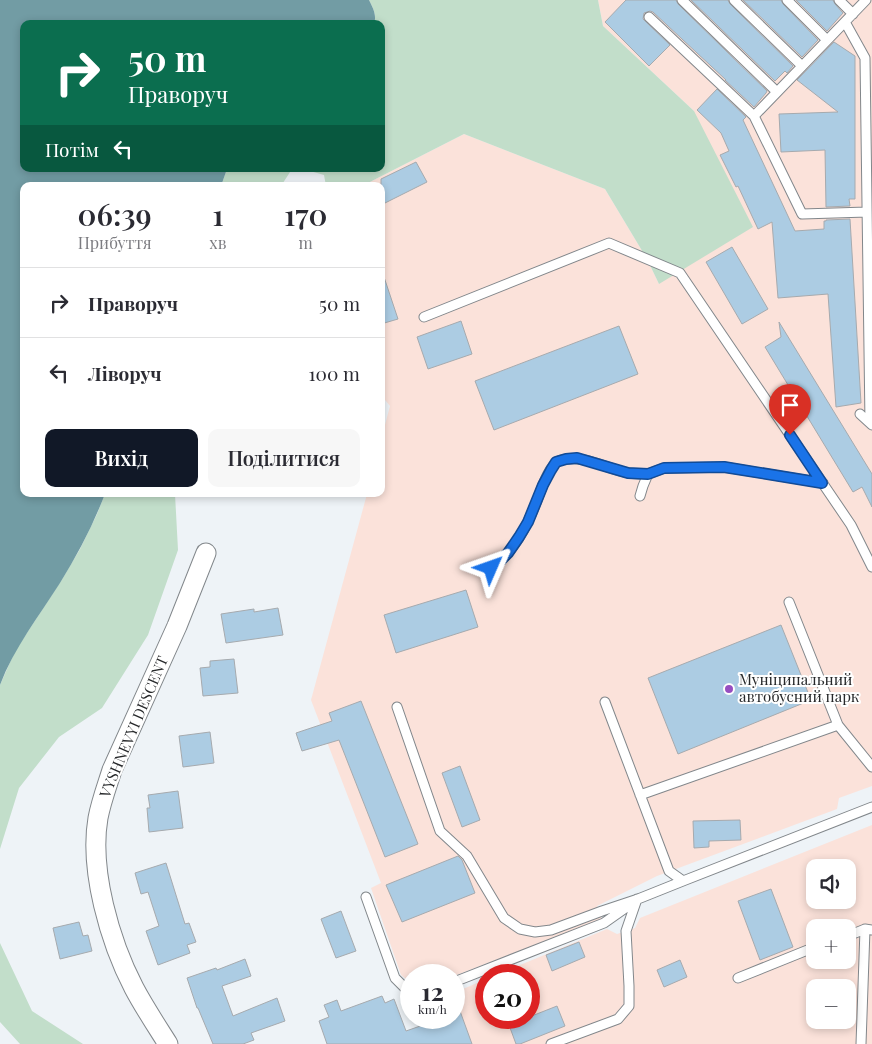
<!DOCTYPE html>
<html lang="uk">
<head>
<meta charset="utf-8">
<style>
	body { margin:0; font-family:"Playfair Display",serif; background:#f7f7f7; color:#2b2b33; height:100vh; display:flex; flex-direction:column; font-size:19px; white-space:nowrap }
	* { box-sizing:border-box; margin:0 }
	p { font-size:16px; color:#7c7c81 }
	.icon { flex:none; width:28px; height:28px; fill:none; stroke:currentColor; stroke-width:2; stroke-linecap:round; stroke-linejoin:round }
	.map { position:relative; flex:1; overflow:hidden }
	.details { position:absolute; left:20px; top:182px; width:365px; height:315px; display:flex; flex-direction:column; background:#fff; border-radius:10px; box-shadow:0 2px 8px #0003 }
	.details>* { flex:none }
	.banner { position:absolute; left:20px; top:20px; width:365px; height:152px; border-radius:10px; box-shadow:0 2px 8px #0003; background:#0b6e4f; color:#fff; overflow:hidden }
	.tools { position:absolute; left:806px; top:859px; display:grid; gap:10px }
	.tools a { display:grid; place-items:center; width:50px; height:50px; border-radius:10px; background:#fff; box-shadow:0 2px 8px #0003; font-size:25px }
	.speed { position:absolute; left:400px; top:964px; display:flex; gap:10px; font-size:25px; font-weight:700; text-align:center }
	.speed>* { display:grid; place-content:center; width:65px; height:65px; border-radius:50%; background:#fff; box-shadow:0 2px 8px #0003; line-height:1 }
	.speed small { font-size:12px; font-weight:400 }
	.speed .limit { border:8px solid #d22; background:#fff; color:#111 }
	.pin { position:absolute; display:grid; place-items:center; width:42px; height:42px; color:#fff; margin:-51px -21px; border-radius:50% 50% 50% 0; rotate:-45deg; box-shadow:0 0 5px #0007 }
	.pin .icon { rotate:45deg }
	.me { position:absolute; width:55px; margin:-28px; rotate:47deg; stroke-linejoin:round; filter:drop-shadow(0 0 4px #0008) }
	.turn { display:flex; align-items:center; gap:18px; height:105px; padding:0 25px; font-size:22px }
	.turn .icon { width:65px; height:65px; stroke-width:2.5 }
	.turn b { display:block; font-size:35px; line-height:42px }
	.then { display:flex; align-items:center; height:48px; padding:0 25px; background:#0003; gap:10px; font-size:19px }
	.eta { display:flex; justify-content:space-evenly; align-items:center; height:85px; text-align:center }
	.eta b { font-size:30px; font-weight:600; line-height:35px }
	.action { display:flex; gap:10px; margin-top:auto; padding:10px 25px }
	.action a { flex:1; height:58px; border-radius:10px; background:#111827; color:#fff; font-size:20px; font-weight:600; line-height:58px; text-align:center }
	.action a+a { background:#f7f7f7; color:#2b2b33 }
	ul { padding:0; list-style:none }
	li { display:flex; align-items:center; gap:15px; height:70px; padding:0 25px; border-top:1px solid #e1e1e2 }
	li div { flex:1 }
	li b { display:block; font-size:19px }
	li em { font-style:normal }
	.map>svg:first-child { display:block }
	.industrial { fill:#fbe2da; fill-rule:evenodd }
	.green { fill:#c2deca }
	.water { fill:#729ca4 }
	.building { fill:#accce3; stroke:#a6aaae }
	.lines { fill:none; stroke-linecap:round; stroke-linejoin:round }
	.service-casing { stroke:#82878b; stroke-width:11 }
	.minor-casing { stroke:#82878b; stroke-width:21 }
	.service { stroke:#fff; stroke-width:9 }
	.minor { stroke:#fff; stroke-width:19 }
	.route-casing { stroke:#114b97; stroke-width:12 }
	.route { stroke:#1a73e8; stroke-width:9 }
	.poi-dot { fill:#974ec1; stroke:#fff; stroke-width:2 }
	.labels { text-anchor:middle; stroke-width:4; stroke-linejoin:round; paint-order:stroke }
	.poi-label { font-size:15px; fill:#26282a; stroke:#fff; text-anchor:start }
	.street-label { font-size:15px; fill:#26282a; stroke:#fff }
</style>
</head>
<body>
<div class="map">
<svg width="872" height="1044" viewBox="0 0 872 1044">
	<rect width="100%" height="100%" fill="#eef3f7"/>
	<path class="industrial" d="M598 0H872V786L839 798 837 809 657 876 597 906 602 919 454 976V975H411V983L401 975 371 888 381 883 311 700 367 494H381V440L390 406 381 395V186H362L464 134 605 189 647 259 659 284 694 111 603 26Z
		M872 825V1044H373L443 1018H454V1013L460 1011 454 997V993L486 979V1018H529V975H496L607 929 617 934 635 928 640 918ZM815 868H848V900H815ZM815 928H848V960H815ZM815 988H848V1020H815Z"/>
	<path class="green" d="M369 0H598L603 26 694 111 753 227 659 284 647 259 605 189 464 134 362 186H326L324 175 303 169H381V24H374C377 15 373 8 369 0Z
		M227 169H292L281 186H221Z
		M105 494H175L178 550 148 635 102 708 59 737 19 788 0 849V685L15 651 61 581 80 549 97 514Z
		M0 943 32 1011 83 1044H20L0 1022Z"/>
	<path class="water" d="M0 0H369C373 8 377 15 374 24H24V169H227L221 186H24V494H105C93 525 78 554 60 583 39 616 14 648 0 685Z"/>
	<path class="building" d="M626 0H676L678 4 767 91 766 93 754 107 725 80H726L653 12 650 11 644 13 643 19 670 45 649 66 605 22Z
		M691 0H728L730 4 793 66 787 73 785 71 775 81Z
		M743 0H781L783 4 818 40 802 57Z
		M796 0H833L835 4 843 13 827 31Z
		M834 42 855 56V199H849L850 206 826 207 825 150 781 152 779 114 838 112 797 80Z
		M717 89 746 117 743 120 795 231 824 229V221H826V220L850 219 861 403 836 407 828 294 778 298 772 222 758 229 738 186 736 187 720 155 729 151 721 133 697 110Z
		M416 162 427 182 381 205V179Z
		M732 247 768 309 742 324 706 262Z
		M384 277 398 319 381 324V278Z
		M461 321 472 354 428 369 417 337Z
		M779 322 872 474V507L862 487 853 492 765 347 781 337Z
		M619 326 638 374 494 430 475 381Z
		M466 590 478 627 396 653 384 615Z
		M278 608 283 635 226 643 221 614 254 609V612Z
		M781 625 811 700 678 754 648 678Z
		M234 659 238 693 203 696 200 668 210 667V661Z
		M361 701 418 844 385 857 339 740 302 751 296 733 332 721 329 713Z
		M210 732 214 763 183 767 179 736Z
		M460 766 480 820 462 827 442 773Z
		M178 791 183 828 149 832 147 808H150L148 795Z
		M740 820 741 840 709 841V847L694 848 693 821Z
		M458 856 462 860 475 893 402 922 386 885Z
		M166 863 185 924 189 923 196 942 187 945 190 953 158 965 146 931 159 926 148 892 141 894 135 873Z
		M771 889 793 947 760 960 738 901Z
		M341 911 356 951 336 958 321 919Z
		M79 922 83 936 88 935 92 951 60 959 53 928Z
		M579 942 585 957 552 971 546 955Z
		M245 959 251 976 222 986 233 1016 277 998 285 1021 251 1033 254 1040 243 1044H213L198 1008H197L187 978 216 968 217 970Z
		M680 960 687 977 664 987 657 970Z
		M382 996 385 1003 394 999 406 1031 443 1018H454V1013L460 1011 472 1044H327L319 1021 329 1017 324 1005 337 1000 341 1011Z
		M557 1006 565 1026 520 1044H516L509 1025Z"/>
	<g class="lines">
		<g class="service-casing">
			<path id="service" d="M682 0 777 92
				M734 0 802 66
				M787 0 827 40
				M839 0 853 14
				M649 17 754 116 802 214 867 212
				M845 22 865 58 870 423
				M754 116 866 0
				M424 317 609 243 680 273 851 525 872 567
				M860 414 872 425
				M640 496 643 486 648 474 664 468 724 467 823 483
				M491 567C515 552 528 524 538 498 542 487 547 472 555 464 558 460 565 459 569 459 590 457 609 470 629 473 635 474 642 474 648 474
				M789 602 838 725 872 767
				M605 702 669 871 683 881 872 807
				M397 707 440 831 467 856 504 918 520 929 535 932 551 930 602 911 638 899 683 881
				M640 795 838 725
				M366 897 395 978 404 987 411 992
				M848 936 865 929 872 930
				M738 978 815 947
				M454 982 604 923 631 904
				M551 1044 618 1019 629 1006V986L626 931 637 899
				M861 1044 865 929"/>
		</g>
		<g class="minor-casing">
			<path id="minor" d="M168 1044C156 1025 144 1007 134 988 110 942 89 870 98 818 101 802 107 786 112 770L177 626 206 553"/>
		</g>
		<use href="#service" class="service"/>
		<use href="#minor" class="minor"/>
	</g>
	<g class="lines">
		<g class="route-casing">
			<path id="route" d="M491 568 498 563 508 553 519 537 528 522 543 485 551 470 556 462 566 459 577 458 628 473 648 474 664 468 724 467 822 483 790 435"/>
		</g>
		<use href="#route" class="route"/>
	</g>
	<circle class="poi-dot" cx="729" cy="689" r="5"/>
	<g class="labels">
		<g class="poi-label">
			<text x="739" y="685">Муніципальний<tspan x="739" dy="17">автобусний парк</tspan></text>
		</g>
		<g class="street-label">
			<text transform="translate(134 727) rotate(-67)" y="5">VYSHNEVYI DESCENT</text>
		</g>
	</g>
</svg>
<div class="tools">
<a><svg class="icon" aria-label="sound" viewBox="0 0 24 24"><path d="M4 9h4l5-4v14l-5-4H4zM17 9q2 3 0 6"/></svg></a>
<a>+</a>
<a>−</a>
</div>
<div class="speed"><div>12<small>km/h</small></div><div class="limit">20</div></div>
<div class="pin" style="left:790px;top:435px;background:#d93025"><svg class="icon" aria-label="arrive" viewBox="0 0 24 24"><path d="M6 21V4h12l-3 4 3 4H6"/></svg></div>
<svg class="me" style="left:491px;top:568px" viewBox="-20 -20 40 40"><path d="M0-17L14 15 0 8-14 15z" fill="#1a73e8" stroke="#fff" stroke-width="4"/></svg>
<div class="banner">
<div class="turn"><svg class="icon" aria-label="right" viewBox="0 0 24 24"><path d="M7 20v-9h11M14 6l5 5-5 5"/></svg><div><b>50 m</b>Праворуч</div></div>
<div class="then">Потім<svg class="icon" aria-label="left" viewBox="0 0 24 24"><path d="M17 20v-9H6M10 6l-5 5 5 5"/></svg></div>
</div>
<section class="details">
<div class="eta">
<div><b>06:39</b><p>Прибуття</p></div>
<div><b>1</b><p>хв</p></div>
<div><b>170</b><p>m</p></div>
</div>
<ul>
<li><svg class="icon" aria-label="right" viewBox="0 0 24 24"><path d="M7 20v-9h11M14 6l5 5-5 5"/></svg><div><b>Праворуч</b></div><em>50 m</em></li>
<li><svg class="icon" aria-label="left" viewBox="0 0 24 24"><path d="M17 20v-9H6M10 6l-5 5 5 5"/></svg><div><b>Ліворуч</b></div><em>100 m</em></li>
</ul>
<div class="action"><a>Вихід</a><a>Поділитися</a></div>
</section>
</div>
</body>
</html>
